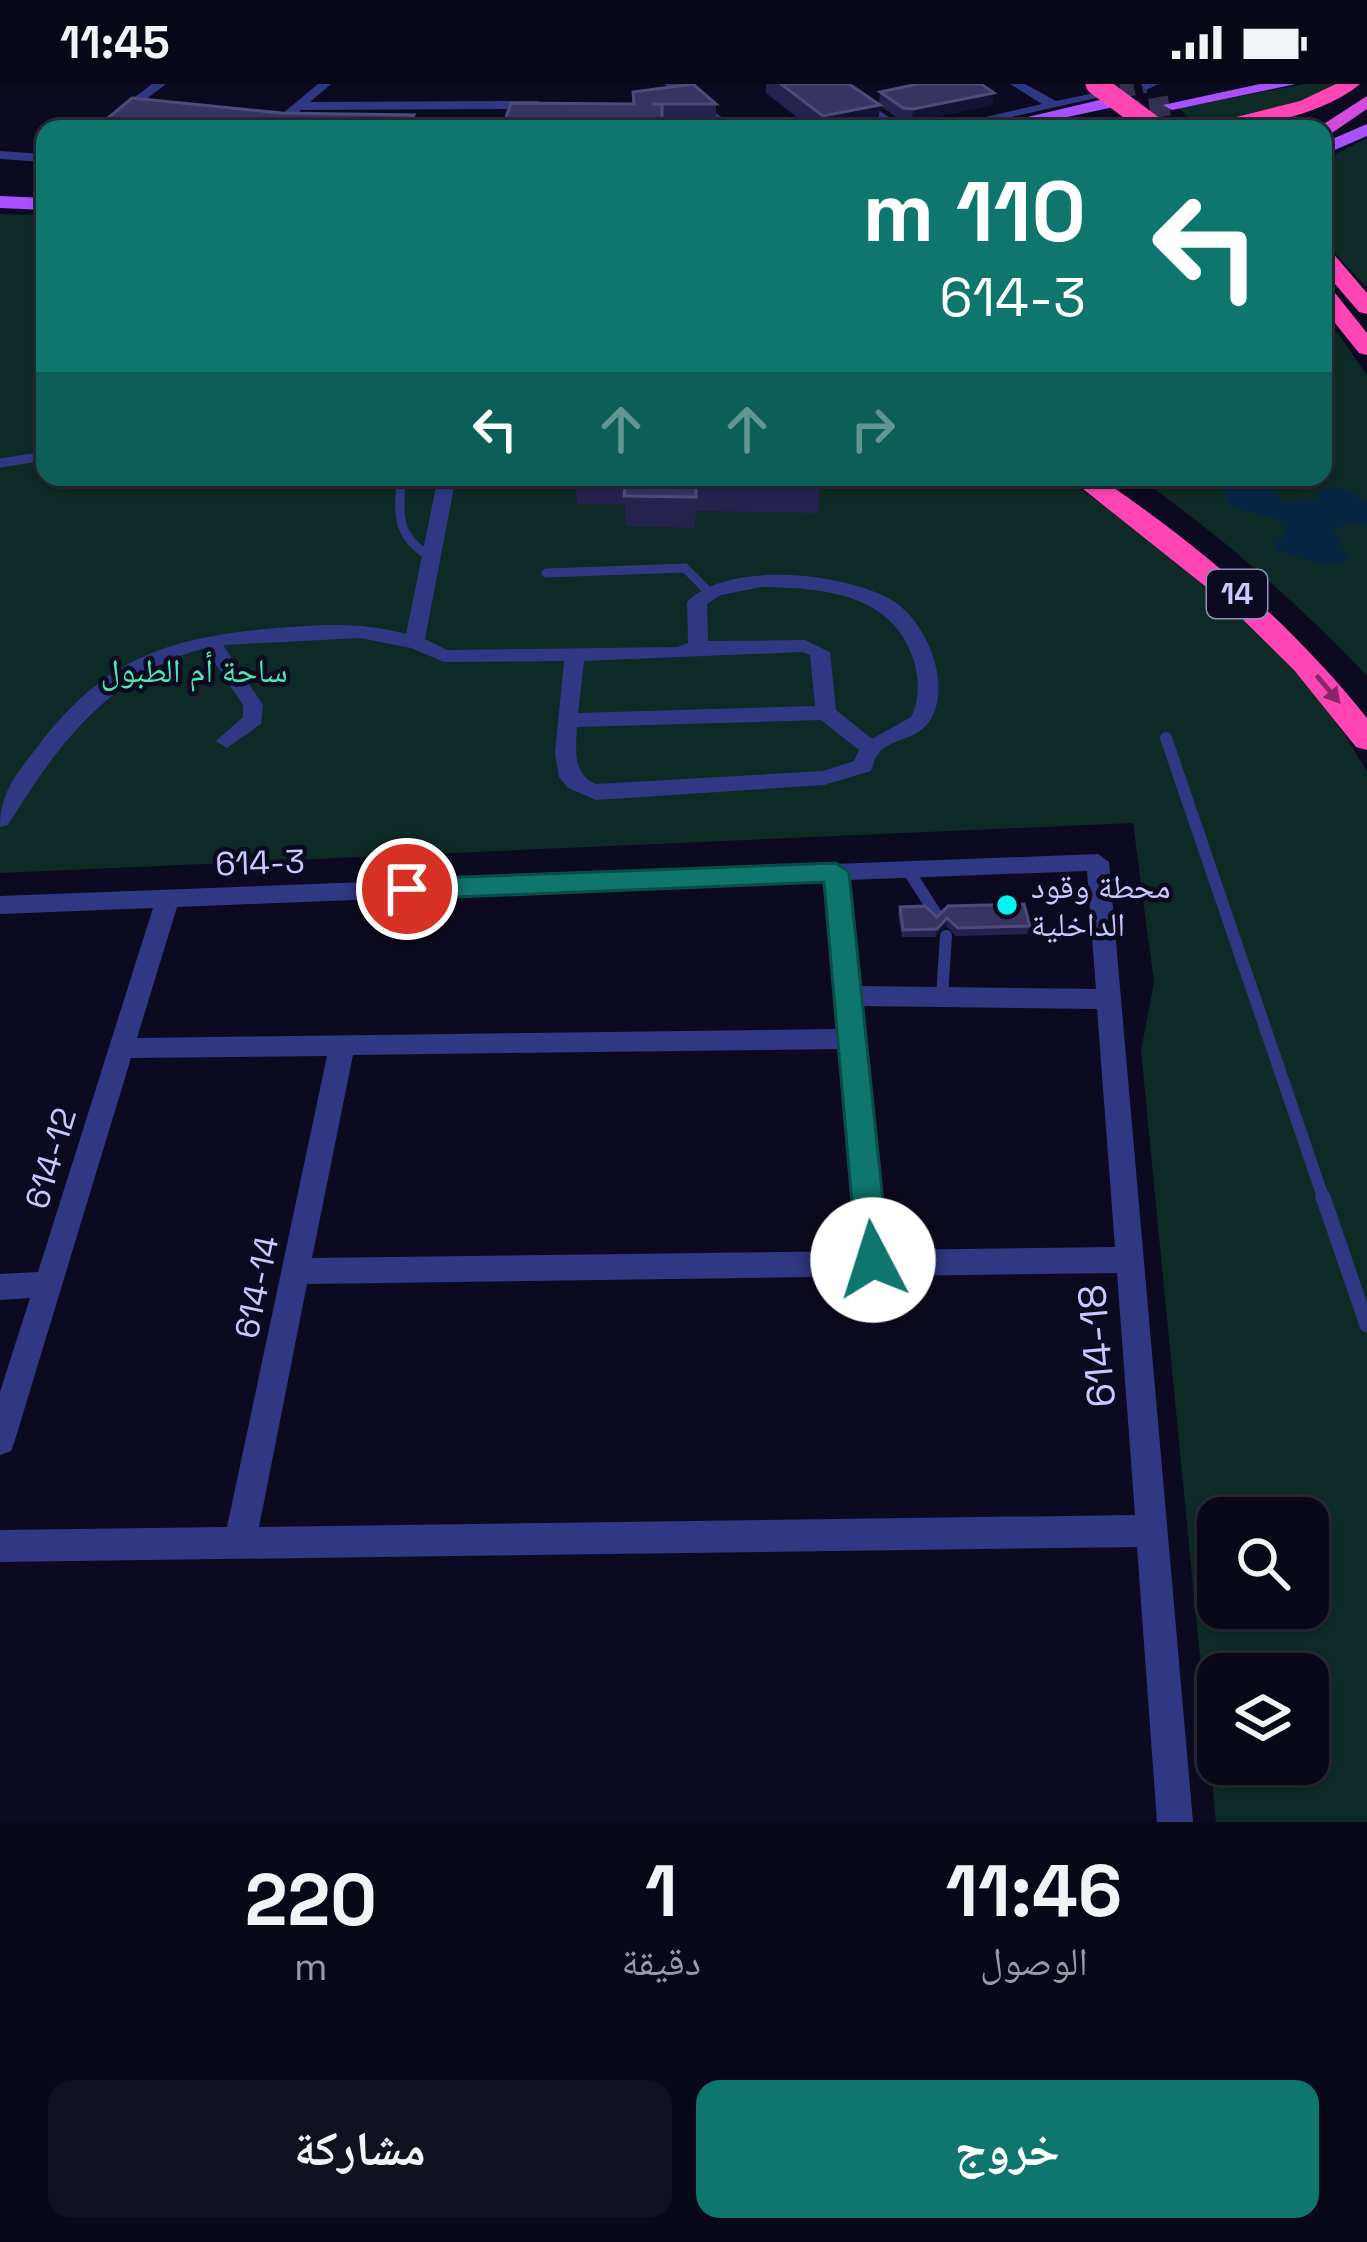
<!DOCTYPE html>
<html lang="ar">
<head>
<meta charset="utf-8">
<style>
	body { margin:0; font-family:"Space Grotesk","Noto Naskh Arabic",sans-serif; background:#121121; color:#f1f3f6; direction:rtl; height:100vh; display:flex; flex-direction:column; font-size:45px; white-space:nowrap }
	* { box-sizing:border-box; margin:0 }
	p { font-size:39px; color:#999aa2 }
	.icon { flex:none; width:66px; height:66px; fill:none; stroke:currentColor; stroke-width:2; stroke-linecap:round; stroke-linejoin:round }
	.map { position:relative; height:1738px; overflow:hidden; direction:ltr }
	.details { display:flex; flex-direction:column; background:#090818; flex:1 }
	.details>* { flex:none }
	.guide { position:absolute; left:36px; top:36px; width:1296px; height:366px; border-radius:24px; box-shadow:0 3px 9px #0004,0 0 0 3px #292937; direction:rtl; background:#0f766e; color:#fff; overflow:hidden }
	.buttons { position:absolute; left:1197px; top:1413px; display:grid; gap:24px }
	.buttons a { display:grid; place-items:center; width:132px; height:132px; border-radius:24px; background:#090818; box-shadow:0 3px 9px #0004,0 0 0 3px #292937; font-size:60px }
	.pin { position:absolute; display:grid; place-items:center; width:102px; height:102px; color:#fff; margin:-51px; border:6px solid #fff; border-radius:50%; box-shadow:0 3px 12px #0007 }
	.me { position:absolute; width:132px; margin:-66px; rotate:355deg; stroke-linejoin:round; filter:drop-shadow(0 0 9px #0008) }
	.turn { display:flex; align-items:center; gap:42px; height:252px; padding:0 48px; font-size:54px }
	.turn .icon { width:156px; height:156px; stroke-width:2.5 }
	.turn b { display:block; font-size:84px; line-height:102px }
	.lanes { display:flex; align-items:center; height:114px; padding:0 48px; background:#0003; justify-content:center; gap:60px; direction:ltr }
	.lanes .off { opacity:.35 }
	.eta { display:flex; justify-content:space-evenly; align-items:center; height:204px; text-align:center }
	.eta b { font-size:72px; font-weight:800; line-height:84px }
	.cta { display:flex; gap:24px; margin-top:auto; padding:24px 48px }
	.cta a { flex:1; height:138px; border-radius:24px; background:#0f766e; color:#fff; font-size:48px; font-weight:800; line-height:138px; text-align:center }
	.cta a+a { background:#121121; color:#f1f3f6 }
	.status { display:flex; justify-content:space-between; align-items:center; height:84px; padding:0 60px; background:#090818; direction:ltr }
	.status svg { height:33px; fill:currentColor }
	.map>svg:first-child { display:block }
	.green { fill:#0d2a26; fill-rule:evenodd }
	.water { fill:#072443 }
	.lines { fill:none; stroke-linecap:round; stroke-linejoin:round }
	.minor-tunnel { stroke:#32304d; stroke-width:14; stroke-dasharray:14 8; stroke-linecap:butt }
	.primary-tunnel { stroke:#32304d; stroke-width:20; stroke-dasharray:20 9; stroke-linecap:butt }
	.service-far2 { stroke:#313883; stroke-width:9 }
	.service-far1 { stroke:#313883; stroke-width:12 }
	.service { stroke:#313883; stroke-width:15 }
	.minor { fill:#313883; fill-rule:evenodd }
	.primary { fill:#a950ff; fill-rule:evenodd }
	.trunk { fill:#d44ada; fill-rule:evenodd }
	.motorway { fill:#ff44b4; fill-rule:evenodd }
	.motorway-bridge { stroke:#ff44b4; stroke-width:21 }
	.wall { fill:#25224f }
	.shaded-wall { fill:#141134 }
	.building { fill:#373462; stroke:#4e4b7b; stroke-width:3 }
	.oneway { fill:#86276a }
	.route { fill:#0f766e; stroke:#0a4d48; stroke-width:3 }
	.poi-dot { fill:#00f4f0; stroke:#0c0a20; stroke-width:4.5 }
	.labels { text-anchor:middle; stroke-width:9; stroke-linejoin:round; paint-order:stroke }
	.shield { fill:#0c0a20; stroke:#9090bc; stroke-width:3 }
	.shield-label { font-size:30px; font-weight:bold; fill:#c9c9ff }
	.park-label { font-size:33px; fill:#4be9af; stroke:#0c0a20 }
	.street-label { font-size:33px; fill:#c9c9ff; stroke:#0c0a20 }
	.poi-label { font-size:33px; fill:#c9c9ff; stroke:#0c0a20; text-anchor:start }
	.near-street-label { font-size:39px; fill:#c9c9ff; stroke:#0c0a20 }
</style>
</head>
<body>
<div class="status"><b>11:45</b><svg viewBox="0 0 49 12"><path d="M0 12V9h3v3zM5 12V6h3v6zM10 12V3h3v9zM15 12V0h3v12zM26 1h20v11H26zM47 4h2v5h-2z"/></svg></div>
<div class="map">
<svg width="1367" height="1738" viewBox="0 0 1367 1738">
	<rect width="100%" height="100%" fill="#0c0a20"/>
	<path class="green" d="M1304 0H1338L1298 18 1200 41 1178 24Z
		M1367 54V204L1323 156V76Z
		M0 130 45 131V393H1061C1178 468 1299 564 1367 688V1738H1216L1141 967 1154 898 1133 739 0 789ZM1218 1434H1308V1524H1218ZM1218 1590H1308V1680H1218Z
		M1335 245 1367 291V592C1296 517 1222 453 1138 393H1323V287L1332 275Z"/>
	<path class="water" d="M1246 397 1273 405 1284 419 1316 416 1321 405 1342 404 1367 418V441L1350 438 1334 446 1348 476 1323 481 1277 466 1274 458 1285 452 1286 441C1267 426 1244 433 1226 416L1225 405Z"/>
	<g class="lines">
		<path class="minor-tunnel" d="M1099 12 1146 2"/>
		<path class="primary-tunnel" d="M1121 29 1172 21"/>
		<path class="service-far2" d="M0 379 45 372
			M402 393C397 431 397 455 433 474
			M546 489 685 484 709 508"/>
		<path class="service-far1" d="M1166 654 1324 1116
			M908 786 936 830
			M942 913 946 852"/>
		<path class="service" d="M1323 1113 1367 1241"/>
		<path class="minor" d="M152 0H166L107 45H93Z
			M318 0H331L310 18 538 17 544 21 538 25 301 26 278 45H264Z
			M664 0H678L737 45H723Z
			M827 0H841L906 45H891Z
			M1010 0H1025L1056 17 1099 8 1105 12 958 45H934L1042 20Z
			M1141 0H1159L1146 6Z
			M0 67 45 70V78L0 75Z
			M438 393H456L425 555 447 566 677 563 688 559 687 518C729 476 841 489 890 515 921 532 945 583 937 619 927 661 895 649 878 670 874 675 873 682 871 687L824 701 596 716 568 704 559 693 555 669 564 577 444 578 411 564 360 554 223 561 263 621 261 640 227 664 216 657 243 633V621L205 564C110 590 58 660 8 741L0 743C0 708 17 689 38 662 107 572 168 554 277 544 321 540 364 538 406 550ZM762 503C823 504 893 509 914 577 919 596 920 615 911 633L872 655 836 626 830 568 805 556 708 557 707 520 721 511ZM803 568 810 571 815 622 578 629 584 577ZM821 636 859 666 854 677 823 687 596 700C572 690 576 666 577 643Z
			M1098 770 1109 778 1193 1738H1157L1137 1463 0 1478V1446L227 1443 327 972 131 974 15 1356 11 1367 0 1371V1308L30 1214 0 1216V1190L38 1188 153 824 0 830V812ZM1087 787 1096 905 859 902 848 796ZM825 797 838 945 137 954 177 823ZM861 922 1097 925 1115 1163 886 1166ZM840 965 858 1167 312 1174 353 971ZM1117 1189 1135 1431 259 1443 307 1200Z"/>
		<path class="primary" d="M1260 0H1296L1172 26 1163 21Z
			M1108 14 1117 19 1114 23 1011 45H977Z
			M1367 40V52L1323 71V59Z
			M0 112 45 114V126L0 124Z"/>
		<path class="trunk" d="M1367 12V25L1329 51 1323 52V45H1316Z"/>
		<path class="motorway" d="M1336 0H1360C1322 32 1241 49 1192 44L1300 17Z
			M1323 165 1331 167 1367 209V230L1359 228 1323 186Z
			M1323 202 1331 204 1367 249V271L1359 269 1323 224Z
			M1068 393H1098C1199 461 1291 539 1367 634V666L1356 663 1294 586 1225 518Z"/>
		<path class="motorway-bridge" d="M1096 0 1157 45"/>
	</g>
	<path class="wall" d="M766 0H849L879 21 880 8 992 21 912 38 902 37 880 22 878 41 860 45H812L766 9Z
		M511 19 716 20V45H502Z
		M102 39 415 45H104Z
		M575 393H820L818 429 696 427 695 444 625 442V420H577Z
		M900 823 937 833 1030 842 1027 850 956 852 946 842 935 853H902L898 830Z"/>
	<path class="shaded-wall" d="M994 9 992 21 912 38 913 25Z
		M880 21 878 41 860 45H822L823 32Z
		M414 31 415 45H406Z
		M947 834 946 842 935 853 937 845Z"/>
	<path class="building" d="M693 0 716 20H652H662V45H502L511 19 634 20 633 8Z
		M781 0H849L880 21 823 32Z
		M918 0H981L994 9 913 25 903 24 880 8Z
		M132 14 282 29 414 31 406 45H194L102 39Z
		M626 393H820V399L696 397V413L624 412Z
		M1024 820 1030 842 958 844 947 834 937 845 903 846 900 823 925 822 937 833 948 822Z"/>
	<defs><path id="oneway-solid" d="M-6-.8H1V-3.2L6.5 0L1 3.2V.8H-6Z" transform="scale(3)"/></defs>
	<use class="oneway" href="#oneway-solid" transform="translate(1328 605) rotate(50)"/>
	<path class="route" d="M836 779 849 788 889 1176 884 1187 873 1191 862 1187 857 1176 824 798 407 815 394 805 407 795Z"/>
	<circle class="poi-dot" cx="1007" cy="821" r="12"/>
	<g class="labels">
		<rect class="shield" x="1207" y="486" width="60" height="48" rx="9"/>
		<g class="shield-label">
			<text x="1237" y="520">14</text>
		</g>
		<g class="park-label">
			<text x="194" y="598">ساحة أم الطبول</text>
		</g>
		<g class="street-label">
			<text transform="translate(260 778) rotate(-2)" y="12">614-3</text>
			<text transform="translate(50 1074) rotate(-73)" y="12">614-12</text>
			<text transform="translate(256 1203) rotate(-78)" y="12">614-14</text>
		</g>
		<g class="poi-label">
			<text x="1031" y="814">محطة وقود<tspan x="1031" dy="38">الداخلية</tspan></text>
		</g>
		<g class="near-street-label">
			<text transform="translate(1096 1262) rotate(-95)" y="14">614-18</text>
		</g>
	</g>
</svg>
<div class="buttons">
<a><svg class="icon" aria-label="search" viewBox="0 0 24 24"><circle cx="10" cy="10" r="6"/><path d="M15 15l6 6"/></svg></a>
<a><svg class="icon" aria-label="layers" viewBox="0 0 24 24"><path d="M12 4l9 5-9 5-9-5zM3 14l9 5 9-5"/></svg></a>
</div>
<div class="pin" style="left:407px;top:805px;background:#d93025"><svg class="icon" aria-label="arrive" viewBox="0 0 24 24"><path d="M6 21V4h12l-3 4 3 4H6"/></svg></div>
<svg class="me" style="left:873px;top:1176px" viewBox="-20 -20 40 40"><circle r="19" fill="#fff"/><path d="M0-13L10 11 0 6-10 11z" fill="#0f766e"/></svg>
<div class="guide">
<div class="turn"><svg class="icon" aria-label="left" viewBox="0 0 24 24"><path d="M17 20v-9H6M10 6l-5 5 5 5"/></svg><div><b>110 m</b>614-3</div></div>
<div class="lanes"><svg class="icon" aria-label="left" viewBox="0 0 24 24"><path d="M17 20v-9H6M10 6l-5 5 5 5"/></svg><svg class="icon off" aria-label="ahead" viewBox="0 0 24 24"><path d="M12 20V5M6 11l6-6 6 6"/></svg><svg class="icon off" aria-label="ahead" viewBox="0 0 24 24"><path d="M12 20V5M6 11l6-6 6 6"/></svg><svg class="icon off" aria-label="right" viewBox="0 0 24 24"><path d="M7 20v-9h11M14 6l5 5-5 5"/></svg></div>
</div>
</div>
<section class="details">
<div class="eta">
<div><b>11:46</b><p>الوصول</p></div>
<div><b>1</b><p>دقيقة</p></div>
<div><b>220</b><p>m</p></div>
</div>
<div class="cta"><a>خروج</a><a>مشاركة</a></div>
</section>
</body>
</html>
